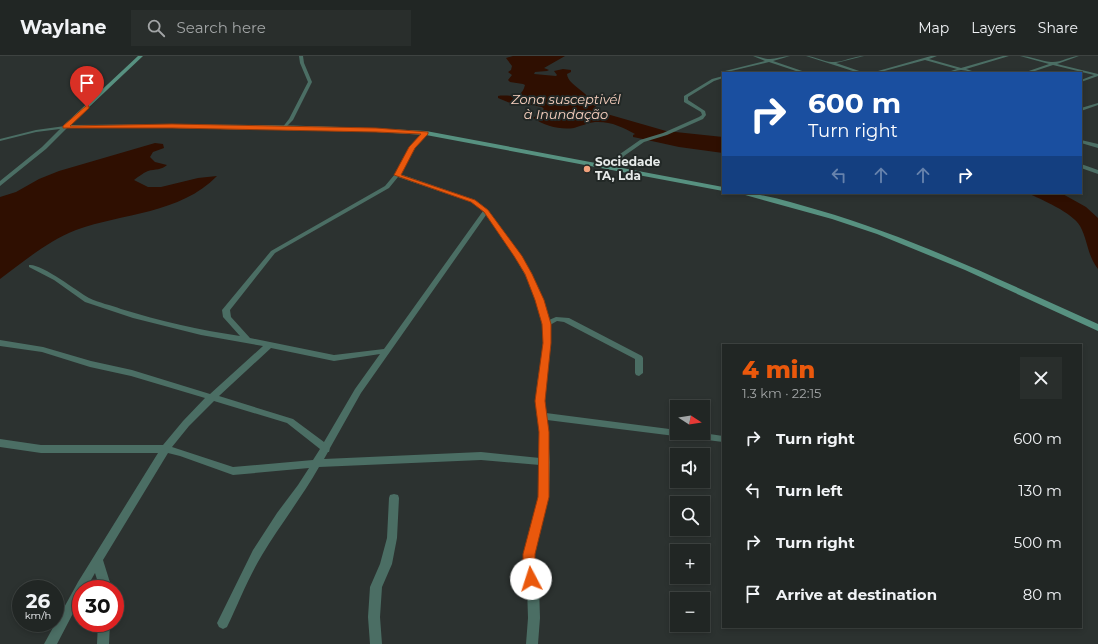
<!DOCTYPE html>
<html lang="en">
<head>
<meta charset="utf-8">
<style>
	body { margin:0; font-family:Montserrat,sans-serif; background:#292e2c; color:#f1f3f6; height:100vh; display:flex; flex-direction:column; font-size:15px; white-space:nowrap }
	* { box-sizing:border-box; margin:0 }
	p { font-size:13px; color:#a2a5a6 }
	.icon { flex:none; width:22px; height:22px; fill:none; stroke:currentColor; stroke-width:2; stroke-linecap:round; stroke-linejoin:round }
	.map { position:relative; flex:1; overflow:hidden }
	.side { position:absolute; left:722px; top:288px; width:360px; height:284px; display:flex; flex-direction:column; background:#212624; border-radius:0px; box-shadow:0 2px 6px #0003,0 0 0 1px #3e4341 }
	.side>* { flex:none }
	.hud { position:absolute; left:722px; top:16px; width:360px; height:122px; border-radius:0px; box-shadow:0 2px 6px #0003,0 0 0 1px #3e4341; background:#1a4fa0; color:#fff; overflow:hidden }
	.needle { width:26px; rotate:102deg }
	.buttons { position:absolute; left:670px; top:344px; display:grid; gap:8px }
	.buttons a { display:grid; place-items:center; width:40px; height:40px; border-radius:0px; background:#212624; box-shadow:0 2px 6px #0003,0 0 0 1px #3e4341; font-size:20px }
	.speed { position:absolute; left:12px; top:524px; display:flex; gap:8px; font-size:20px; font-weight:700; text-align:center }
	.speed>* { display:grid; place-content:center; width:52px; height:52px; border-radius:50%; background:#212624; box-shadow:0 2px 6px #0003,0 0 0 1px #3e4341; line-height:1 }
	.speed small { font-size:10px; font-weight:400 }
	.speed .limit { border:6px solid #d22; background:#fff; color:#111 }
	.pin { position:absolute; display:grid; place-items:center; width:34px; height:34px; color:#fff; margin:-41px -17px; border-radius:50% 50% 50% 0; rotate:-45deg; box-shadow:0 0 4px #0007 }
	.pin .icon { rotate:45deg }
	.me { position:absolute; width:44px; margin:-22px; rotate:355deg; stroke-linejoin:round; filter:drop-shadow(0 0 3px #0008) }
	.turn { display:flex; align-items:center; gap:14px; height:84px; padding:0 20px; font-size:18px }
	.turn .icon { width:52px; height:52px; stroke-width:2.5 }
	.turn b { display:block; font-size:28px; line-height:34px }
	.lanes { display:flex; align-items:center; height:38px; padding:0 20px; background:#0003; justify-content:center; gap:20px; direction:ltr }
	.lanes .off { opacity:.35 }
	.round { display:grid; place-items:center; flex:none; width:42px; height:42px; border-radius:0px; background:#292e2c }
	.summary { display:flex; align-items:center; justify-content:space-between; height:68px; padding:0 20px }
	h1 { font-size:24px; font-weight:800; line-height:30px; color:#ea580c }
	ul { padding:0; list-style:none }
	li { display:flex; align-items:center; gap:12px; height:52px; padding:0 20px }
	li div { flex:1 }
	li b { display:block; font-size:15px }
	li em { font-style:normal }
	header { display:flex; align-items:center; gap:24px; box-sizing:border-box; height:56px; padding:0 20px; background:#212624; border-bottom:1px solid #3e4341 }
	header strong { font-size:19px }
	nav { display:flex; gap:22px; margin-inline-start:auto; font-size:14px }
	.search { width:280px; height:36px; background:#292e2c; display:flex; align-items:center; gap:10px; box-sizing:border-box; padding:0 14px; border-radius:0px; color:#a2a5a6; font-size:15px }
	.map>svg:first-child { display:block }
	.water { fill:#2f0f01 }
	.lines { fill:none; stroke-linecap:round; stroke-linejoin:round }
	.minor { fill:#4b6e64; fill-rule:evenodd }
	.secondary { fill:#579180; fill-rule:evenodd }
	.route { fill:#ea580c; stroke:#983908 }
	.poi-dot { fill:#f1a17c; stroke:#222826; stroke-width:1.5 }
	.labels { text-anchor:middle; stroke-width:4; stroke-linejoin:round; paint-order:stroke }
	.far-poi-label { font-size:12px; font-weight:bold; fill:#e6eae9; stroke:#222826; text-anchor:start }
	.far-water-label { font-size:13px; font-style:italic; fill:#fad2c0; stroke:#222826 }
</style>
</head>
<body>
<header>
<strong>Waylane</strong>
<div class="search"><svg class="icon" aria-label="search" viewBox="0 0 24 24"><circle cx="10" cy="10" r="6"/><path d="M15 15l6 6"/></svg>Search here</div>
<nav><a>Map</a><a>Layers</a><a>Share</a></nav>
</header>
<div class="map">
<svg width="1098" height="588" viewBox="0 0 1098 588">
	<rect width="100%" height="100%" fill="#2c3230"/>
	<path class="water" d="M513 0H565L544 12 549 14 547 15 535 16 534 18 556 20 557 19 554 15 563 13 571 14V16L567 18C568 30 590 36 592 48L598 52 600 56 666 75 723 81V97L679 91 638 82 633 81V79L635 78C623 71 610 65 595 66 587 67 581 70 574 72 560 74 545 70 533 62L544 53 542 51 532 49H515L498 42V40C510 38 521 45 525 29L523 28 510 26 508 24 512 19 508 16 511 14 512 10 506 2Z
		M155 87 163 88 164 92 153 96 150 101 155 106 167 109C162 114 155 113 148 115 143 117 138 121 134 124L148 131H161L198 122 217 120C180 158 123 157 76 174 48 185 24 205 0 223V141L16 136 39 123 59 115Z
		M1027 137H1061L1086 151 1098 162V213C1087 199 1088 184 1080 170 1073 157 1041 143 1027 137Z"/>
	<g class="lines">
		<path class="minor" d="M299 0H303L304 7 312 26 293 64 284 73 282 72 289 63 308 26 300 7Z
			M753 0C759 0 764 3 770 3 776 3 783 0 790 0L773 5 808 17H802L769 6 727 16 725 15 765 5Z
			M806 0C815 0 823 6 832 6 841 7 853 0 864 0L836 7 865 17H859Z
			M931 0H937L929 3 961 12 1003 0H1009L966 13 978 17C972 17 967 14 961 14 956 14 951 17 945 17L957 13 925 4 877 17H871Z
			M1020 0C1031 0 1041 5 1051 6 1060 7 1070 0 1079 0L1057 8 1098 18V20L1081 26V24L1094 19 1053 9 1029 17H1023L1049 8Z
			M723 20V22L714 25 688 41V44L705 55 706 59 703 63 667 79 644 86 624 100 615 112H611L610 111 620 98 640 84 663 77 699 61 702 59 701 56 684 46V40L712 23Z
			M1098 47V49L1081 55V52Z
			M65 70 67 71V72L46 93 0 130V125L42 91 60 73 36 76 0 85V83L36 74Z
			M424 76 428 77 414 92 400 118 475 144 488 154 521 200 532 218 549 264 556 261 569 262 642 300 643 302V317L639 320 636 319 635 317V303L564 266 557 265 550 269 551 287 544 345 546 357 677 374V377H703L723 380V386L547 364 550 406 549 441 534 498 535 515 539 531 540 562 538 588H526L528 562 527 531 523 515 524 498 539 441 540 409 481 404 319 411C302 441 280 469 262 499 249 520 238 548 227 571L223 573 219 571 217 567 253 494 277 457 298 429 309 412 233 419 180 400 168 397 103 504 112 533H100L95 517 86 533H81V542L57 588H44L78 526 158 397H41L0 391V383L41 389H163L183 365 205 342 131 320 90 311 42 296 0 290V284L43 291 91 305 132 314 210 338 263 290 201 279 133 262 85 246 54 224 29 211V209C41 207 77 235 89 242 99 247 111 249 121 253 160 265 199 274 240 280L223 261 222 254 271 195 385 130 395 118 410 90ZM398 121 471 146 483 155 384 293 334 299 250 282 231 261 230 254 275 197 389 132ZM486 159C512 196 545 239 543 287 542 306 536 325 536 344 535 354 538 365 539 374 540 383 540 393 540 402L481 396 324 403 328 396H329L330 392 361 337ZM271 292 334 305 380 298 355 333 324 386 293 363 219 340ZM214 345 287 367 320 393 313 404 233 411 172 391 189 370Z
			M1081 84 1098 88V92L1081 87Z
			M1081 108 1098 114V118L1081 112Z
			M394 438 398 439 399 442 397 482 392 508 382 531 380 561 382 588H370L368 561 370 531 380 508 387 482 389 442 390 439Z
			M98 567H110L109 588H97Z"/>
		<path class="secondary" d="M138 0H143L70 69C189 68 308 68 426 75L723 131V135L426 79 376 76 172 72H63V70Z
			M738 137C765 137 792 147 818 154 915 182 1006 227 1098 268V275L965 214 877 178 832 163Z"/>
	</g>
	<path class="route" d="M87 49 89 50V52L70 70 172 68 376 72 428 76V78L415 92 401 119 475 144 488 154 522 200 532 218 544 244 551 268V287L545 345 549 376V441L535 498V515L537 523 535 527 531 529 526 527 523 515V498L538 441 539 376 535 345 543 287 542 268 535 244 525 218 514 200 484 156 471 146 394 119 409 91 421 78 376 76 172 72H63V70Z"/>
	<circle class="poi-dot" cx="587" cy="113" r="4"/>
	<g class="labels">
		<g class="far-poi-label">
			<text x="595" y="110">Sociedade<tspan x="595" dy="14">TA, Lda</tspan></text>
		</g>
		<g class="far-water-label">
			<text x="566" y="48">Zona susceptivél<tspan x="566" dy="15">à Inundação</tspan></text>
		</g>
	</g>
</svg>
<div class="buttons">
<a><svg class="needle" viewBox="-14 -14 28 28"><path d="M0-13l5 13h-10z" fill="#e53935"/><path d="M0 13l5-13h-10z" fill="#a2a5a6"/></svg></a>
<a><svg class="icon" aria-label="sound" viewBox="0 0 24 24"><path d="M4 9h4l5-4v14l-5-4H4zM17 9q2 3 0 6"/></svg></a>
<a><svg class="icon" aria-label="search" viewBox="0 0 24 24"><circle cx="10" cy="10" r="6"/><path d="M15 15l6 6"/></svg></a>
<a>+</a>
<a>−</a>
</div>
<div class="speed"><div>26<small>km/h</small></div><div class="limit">30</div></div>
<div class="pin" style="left:87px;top:51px;background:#d93025"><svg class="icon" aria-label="arrive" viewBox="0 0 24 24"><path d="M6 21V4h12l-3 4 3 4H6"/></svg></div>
<svg class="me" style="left:531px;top:523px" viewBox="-20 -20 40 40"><circle r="19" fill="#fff"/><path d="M0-13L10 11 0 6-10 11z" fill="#ea580c"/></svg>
<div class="hud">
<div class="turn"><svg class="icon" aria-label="right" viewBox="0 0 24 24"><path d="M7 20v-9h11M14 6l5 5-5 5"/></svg><div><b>600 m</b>Turn right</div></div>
<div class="lanes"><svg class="icon off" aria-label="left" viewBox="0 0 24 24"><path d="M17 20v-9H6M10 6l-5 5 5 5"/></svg><svg class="icon off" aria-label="ahead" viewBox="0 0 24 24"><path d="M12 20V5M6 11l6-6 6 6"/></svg><svg class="icon off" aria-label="ahead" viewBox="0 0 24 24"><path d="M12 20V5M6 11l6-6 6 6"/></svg><svg class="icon" aria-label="right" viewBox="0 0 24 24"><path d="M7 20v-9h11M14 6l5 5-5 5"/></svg></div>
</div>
<section class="side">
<div class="summary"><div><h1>4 min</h1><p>1.3 km · 22:15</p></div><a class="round"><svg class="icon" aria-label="close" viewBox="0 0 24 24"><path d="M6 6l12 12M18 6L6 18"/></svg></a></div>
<ul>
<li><svg class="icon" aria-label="right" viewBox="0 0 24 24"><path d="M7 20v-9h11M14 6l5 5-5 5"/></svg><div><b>Turn right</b></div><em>600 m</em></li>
<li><svg class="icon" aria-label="left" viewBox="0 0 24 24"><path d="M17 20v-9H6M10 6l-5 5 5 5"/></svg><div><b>Turn left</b></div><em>130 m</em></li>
<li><svg class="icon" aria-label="right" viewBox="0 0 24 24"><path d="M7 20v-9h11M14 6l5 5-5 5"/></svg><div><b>Turn right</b></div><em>500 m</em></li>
<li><svg class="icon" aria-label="arrive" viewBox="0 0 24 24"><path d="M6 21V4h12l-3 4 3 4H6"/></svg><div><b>Arrive at destination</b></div><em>80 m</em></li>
</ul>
</section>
</div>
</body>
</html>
